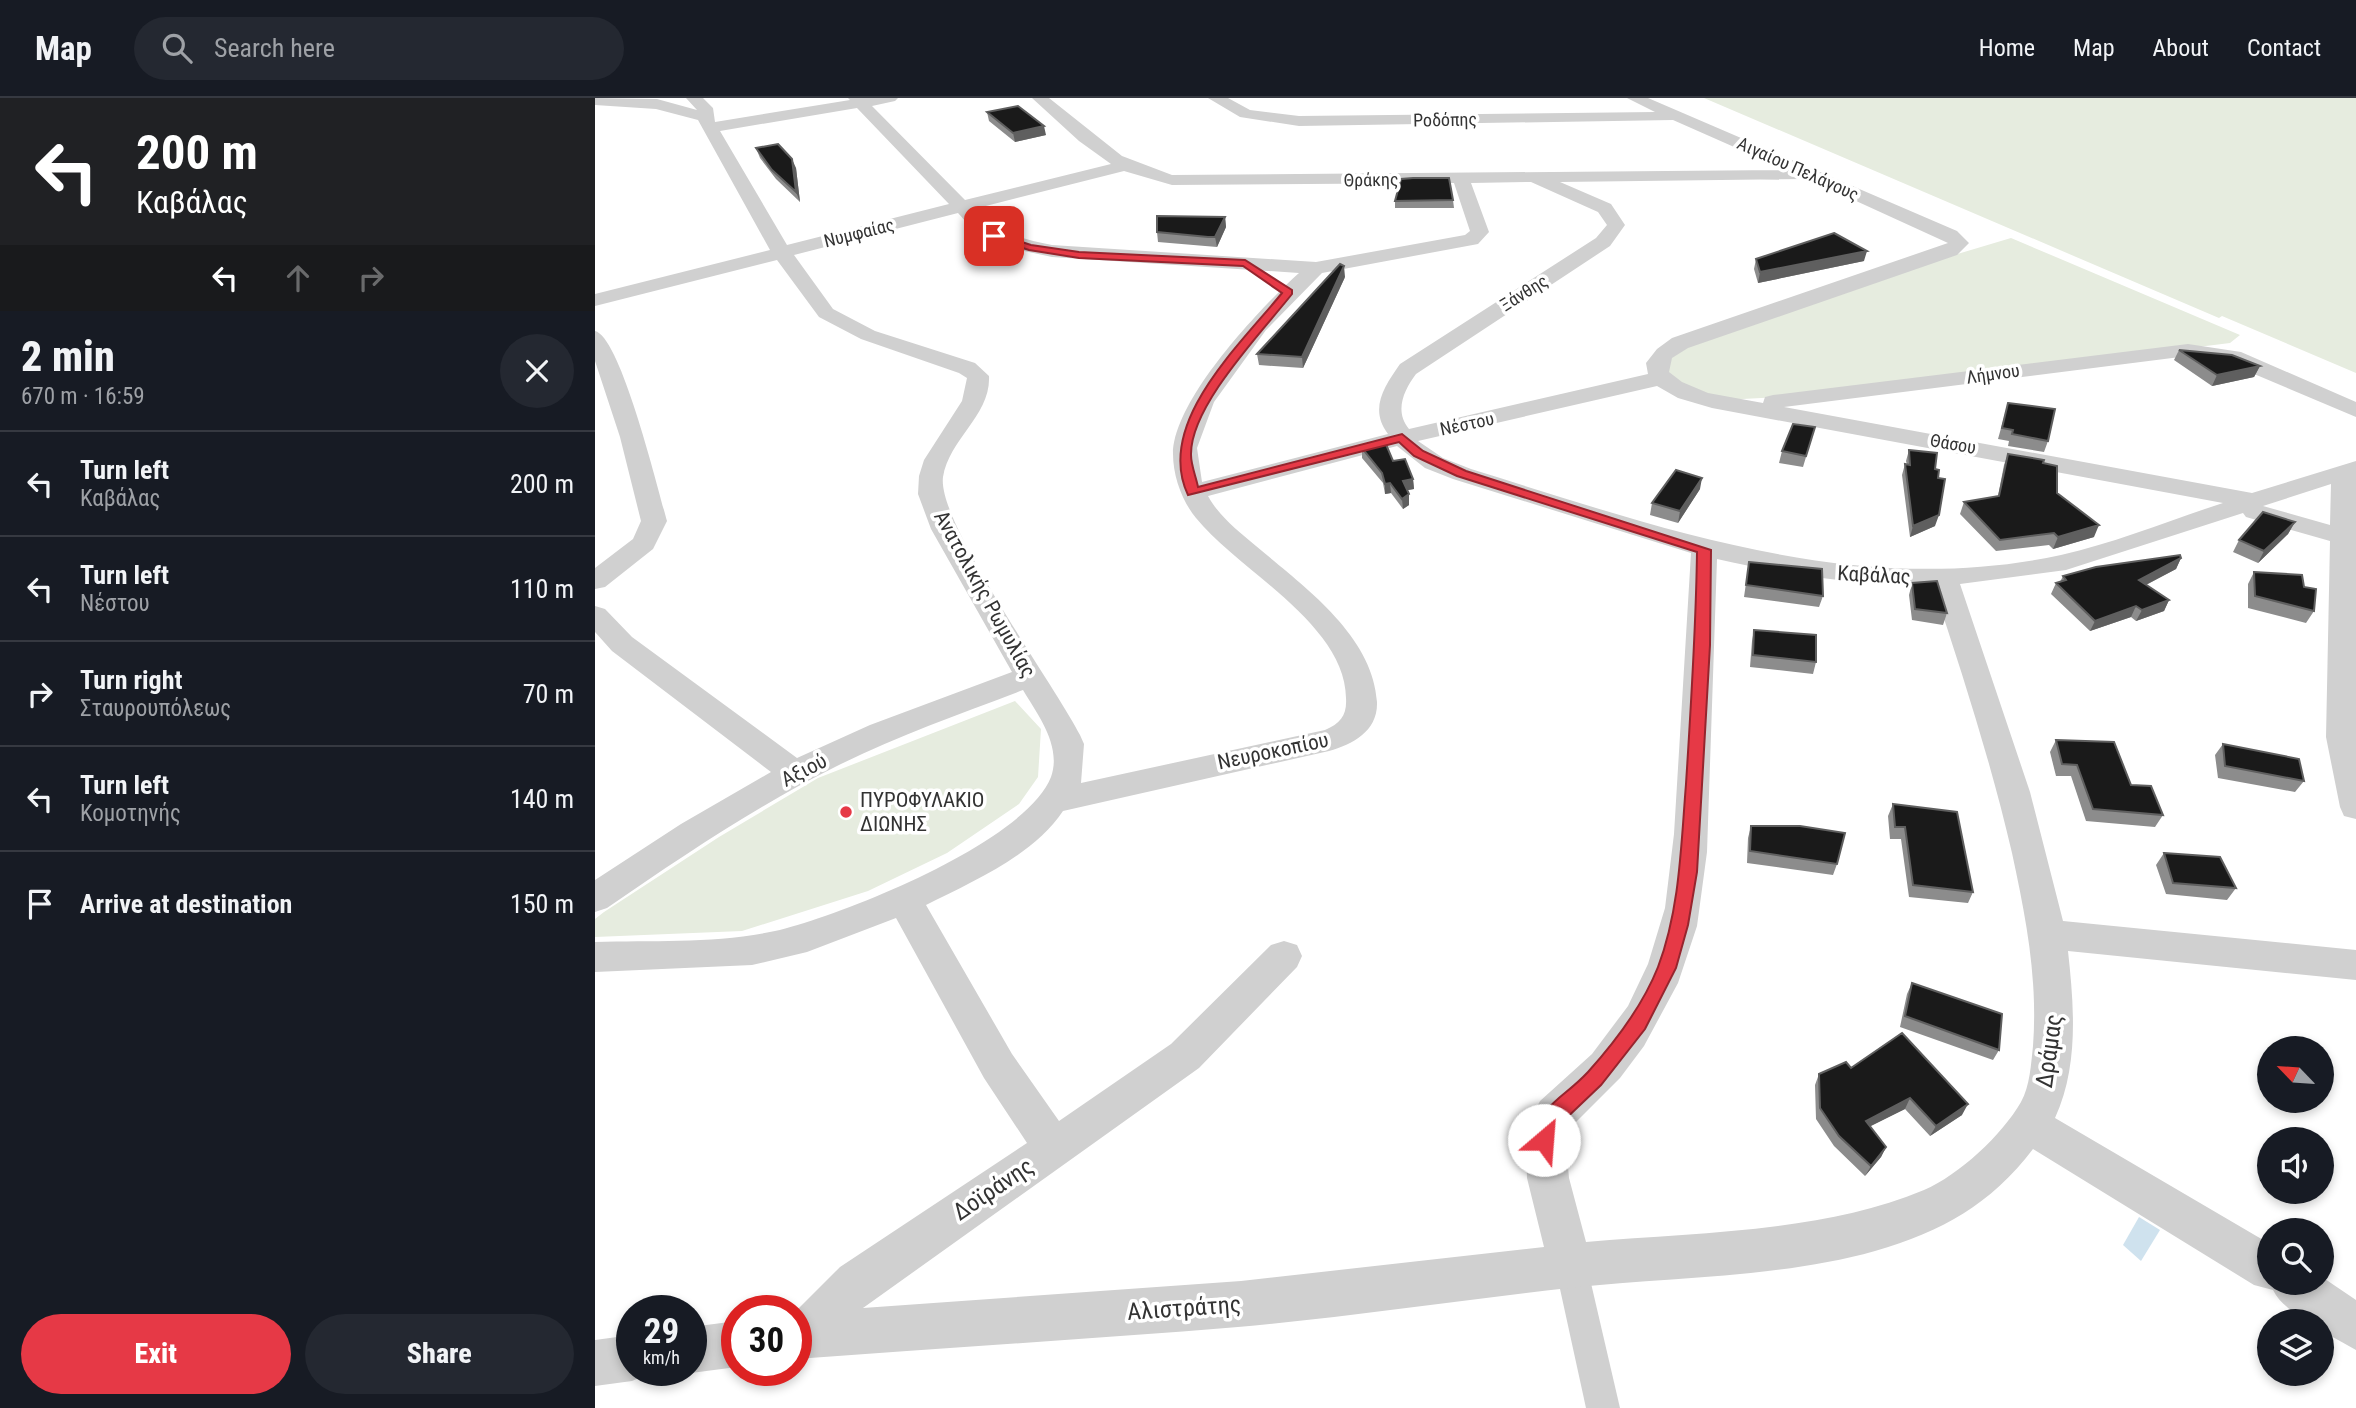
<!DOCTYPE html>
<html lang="en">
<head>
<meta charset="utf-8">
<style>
	body { margin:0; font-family:"Roboto Condensed",sans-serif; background:#242831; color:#f1f3f6; height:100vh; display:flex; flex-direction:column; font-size:26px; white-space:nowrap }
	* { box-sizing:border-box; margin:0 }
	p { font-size:23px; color:#9ea1a6 }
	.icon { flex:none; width:38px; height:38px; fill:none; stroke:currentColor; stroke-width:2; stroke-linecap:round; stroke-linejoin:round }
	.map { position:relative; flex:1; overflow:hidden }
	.panel { display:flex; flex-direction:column; background:#171b24; width:595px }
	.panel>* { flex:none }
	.top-card { background:#202124; color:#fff; overflow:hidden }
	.needle { width:46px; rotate:295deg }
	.tools { position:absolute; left:1662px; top:938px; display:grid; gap:14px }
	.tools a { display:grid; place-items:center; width:77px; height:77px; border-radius:50%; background:#171b24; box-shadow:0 4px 10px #0003; font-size:35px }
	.speed { position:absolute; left:21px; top:1197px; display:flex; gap:14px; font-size:35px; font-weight:700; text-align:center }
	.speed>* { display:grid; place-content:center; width:91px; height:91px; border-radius:50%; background:#171b24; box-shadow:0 4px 10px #0003; line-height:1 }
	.speed small { font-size:18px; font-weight:400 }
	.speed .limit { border:10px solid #d22; background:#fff; color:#111 }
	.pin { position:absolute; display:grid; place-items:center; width:60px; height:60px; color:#fff; margin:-30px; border-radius:14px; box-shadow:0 4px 10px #0006 }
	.me { position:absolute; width:77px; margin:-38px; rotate:27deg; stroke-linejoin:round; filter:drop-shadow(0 0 5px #0008) }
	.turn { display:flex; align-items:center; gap:24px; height:147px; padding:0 21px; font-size:32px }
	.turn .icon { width:91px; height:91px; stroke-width:2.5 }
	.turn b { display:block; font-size:49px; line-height:60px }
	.lanes { display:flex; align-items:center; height:66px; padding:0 21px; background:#0003; justify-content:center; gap:35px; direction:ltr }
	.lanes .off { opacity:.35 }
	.round { display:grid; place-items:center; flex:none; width:74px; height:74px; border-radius:37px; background:#242831 }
	.head { display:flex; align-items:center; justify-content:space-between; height:119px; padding:0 21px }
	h1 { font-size:42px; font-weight:800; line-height:52px }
	.cta { display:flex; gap:14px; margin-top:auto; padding:14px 21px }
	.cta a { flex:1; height:80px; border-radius:42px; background:#e63946; color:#fff; font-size:28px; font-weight:800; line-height:80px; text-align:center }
	.cta a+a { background:#242831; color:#f1f3f6 }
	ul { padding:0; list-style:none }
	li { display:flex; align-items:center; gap:21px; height:105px; padding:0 21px; border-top:2px solid #363941 }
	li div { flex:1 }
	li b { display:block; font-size:26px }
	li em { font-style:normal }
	header { display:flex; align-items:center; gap:42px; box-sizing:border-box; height:98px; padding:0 35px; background:#171b24; border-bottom:2px solid #363941 }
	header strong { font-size:33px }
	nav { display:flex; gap:38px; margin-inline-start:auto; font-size:24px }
	.search { width:490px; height:63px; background:#242831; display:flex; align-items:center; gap:18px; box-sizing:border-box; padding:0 24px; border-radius:38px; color:#9ea1a6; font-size:26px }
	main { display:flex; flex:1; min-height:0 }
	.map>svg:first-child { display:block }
	.green { fill:#e6ecdf }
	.water { fill:#cfe2ee }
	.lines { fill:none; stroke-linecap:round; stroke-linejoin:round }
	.pedestrian { fill:#d0d0d0; fill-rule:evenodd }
	.minor { fill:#d0d0d0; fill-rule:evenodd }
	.wall { fill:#8c8c8c }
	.shaded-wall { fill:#5f5f5f }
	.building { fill:#1a1a1a; stroke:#5f5f5f; stroke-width:2 }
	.route { fill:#e63946; stroke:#96252e; stroke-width:2 }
	.poi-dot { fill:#e63946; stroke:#fff; stroke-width:2.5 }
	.labels { text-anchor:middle; stroke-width:7; stroke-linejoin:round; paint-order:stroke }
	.far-street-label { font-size:18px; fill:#333; stroke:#fff }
	.street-label { font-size:21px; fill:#333; stroke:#fff }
	.poi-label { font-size:21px; fill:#333; stroke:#fff; text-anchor:start }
	.near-street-label { font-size:24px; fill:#333; stroke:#fff }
</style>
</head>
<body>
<header>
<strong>Map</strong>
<div class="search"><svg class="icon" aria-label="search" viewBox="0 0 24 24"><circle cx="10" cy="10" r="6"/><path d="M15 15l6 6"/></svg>Search here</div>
<nav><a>Home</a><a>Map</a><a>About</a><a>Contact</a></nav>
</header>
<main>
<section class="panel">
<div class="top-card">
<div class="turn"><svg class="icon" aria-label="left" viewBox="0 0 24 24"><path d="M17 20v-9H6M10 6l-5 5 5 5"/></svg><div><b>200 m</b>Καβάλας</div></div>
<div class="lanes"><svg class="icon" aria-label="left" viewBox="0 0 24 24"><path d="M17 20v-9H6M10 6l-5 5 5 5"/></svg><svg class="icon off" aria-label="ahead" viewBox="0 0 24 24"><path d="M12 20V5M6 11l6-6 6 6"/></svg><svg class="icon off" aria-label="right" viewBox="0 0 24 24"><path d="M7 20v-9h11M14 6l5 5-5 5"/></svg></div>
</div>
<div class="head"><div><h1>2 min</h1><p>670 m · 16:59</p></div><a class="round"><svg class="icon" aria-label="close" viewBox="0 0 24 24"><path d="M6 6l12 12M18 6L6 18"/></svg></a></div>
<ul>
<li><svg class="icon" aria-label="left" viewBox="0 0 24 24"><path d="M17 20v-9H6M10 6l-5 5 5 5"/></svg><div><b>Turn left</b><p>Καβάλας</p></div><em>200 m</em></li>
<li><svg class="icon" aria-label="left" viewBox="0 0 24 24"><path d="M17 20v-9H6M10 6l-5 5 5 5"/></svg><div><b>Turn left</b><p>Νέστου</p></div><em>110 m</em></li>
<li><svg class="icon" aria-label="right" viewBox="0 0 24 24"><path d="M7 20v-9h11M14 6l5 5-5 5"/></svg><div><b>Turn right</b><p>Σταυρουπόλεως</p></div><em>70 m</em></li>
<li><svg class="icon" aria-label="left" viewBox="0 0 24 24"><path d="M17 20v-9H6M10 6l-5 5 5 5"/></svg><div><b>Turn left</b><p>Κομοτηνής</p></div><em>140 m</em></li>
<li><svg class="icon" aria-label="arrive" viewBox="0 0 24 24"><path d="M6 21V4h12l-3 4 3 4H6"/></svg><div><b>Arrive at destination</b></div><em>150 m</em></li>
</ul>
<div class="cta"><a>Exit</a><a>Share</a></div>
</section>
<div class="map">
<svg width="1761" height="1310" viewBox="0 0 1761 1310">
	<rect width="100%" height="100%" fill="#fff"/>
	<path class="green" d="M1109 0H1761V275L1627 218 1624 220Z
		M1416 140 1645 237 1635 245 1619 247 1186 299 1129 302 1112 299 1068 275 1072 256 1319 169Z
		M420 603 446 631 443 679 424 706 352 755 273 793 147 833 0 839V821L9 814 124 739 223 680Z"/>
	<path class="water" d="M1544 1119 1565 1132 1546 1163 1528 1147Z"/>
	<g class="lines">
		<path class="pedestrian" d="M976 1152 987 1157 992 1168 1025 1310H991L960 1168 965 1157Z"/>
		<path class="minor" d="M0 0 62 1 102 12 91 0H108L118 10 120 24 255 2 253 0H303L300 3 277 8 370 102 516 66 484 43 437 0H454L527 58 577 77 1191 72 1078 22 704 28 645 19 613 0H633L655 12 704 18 1060 14 1032 0H1053L1362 133 1374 145 1362 157 1093 250 1077 260 1074 274 1087 284 1113 295 1168 305 1170 299 1178 297 1593 246 1646 254 1761 304V319L1633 265 1593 258 1189 309 1657 395 1761 363V721L1749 718 1745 709 1731 639 1735 443 1651 419 1648 415 1471 472 1365 486 1435 694 1468 823 1761 852V882L1473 853C1479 908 1484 968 1460 1020L1675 1146V1185H1727V1179L1761 1202V1252L1727 1233V1223C1709 1223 1686 1209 1678 1192L1659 1187 1438 1051C1395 1107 1348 1133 1280 1153 1185 1180 1073 1179 974 1190 864 1202 754 1219 643 1229 496 1241 348 1250 201 1261V1213L245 1169 432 1045 389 980 301 820 212 854 157 867 0 874V844C59 842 121 846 180 833 245 818 430 745 456 679 467 648 443 617 428 592 365 616 301 638 240 669 160 709 86 759 12 810L0 814V782L86 726 176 674 17 553 0 534V508L10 511 37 539 202 660 275 627 417 574 336 431 323 396 324 378 329 362 367 303 372 280 364 275 266 241 224 219 182 162 0 208V196L175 152 103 22 61 11 0 7ZM262 10 354 106 192 147 125 33ZM529 73 577 87 859 85 875 133 870 137 721 164 457 147C426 141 402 134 379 111ZM1213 81 1353 145 1077 240 1062 251 1051 265 1053 276 814 331C799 313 809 292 821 276L1015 148 1030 127 1016 106 965 84ZM936 84 1003 114 1012 127 1001 140 805 266C789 289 774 311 793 336L607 384 602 350 619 304 671 232 727 175 883 146 894 134 876 85ZM363 115 381 135 411 149 457 159 704 175C665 210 578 302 578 356 578 378 587 403 601 420 643 472 750 526 751 600 752 617 746 625 730 632L486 685 489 646 485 637C459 586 342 425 348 379 354 341 396 317 394 278L380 265 280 233 238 211 199 157ZM1062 288 1083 300 1117 310 1628 405C1575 422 1520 445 1466 457 1261 501 1069 431 876 371L848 360 823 343ZM802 348 830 370 858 381 1096 455 1079 736 1070 810 1053 866 1033 908 997 956 945 1003 930 1033 932 1080 949 1149 646 1183 268 1210 604 970 702 869 707 858 702 847 689 843 676 847 576 946 464 1023 417 956 331 807C377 784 438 758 468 713L734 653C758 646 783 633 782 604 778 537 708 488 661 448 643 433 624 418 613 398ZM1736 386 1735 427 1668 408ZM1122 461C1194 477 1264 488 1338 487 1367 575 1396 664 1417 755 1431 820 1443 881 1438 948 1436 966 1435 988 1426 1004 1407 1037 1364 1077 1329 1092 1226 1135 1102 1134 991 1144L974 1080 970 1035 1025 980 1049 948 1083 885 1102 828 1112 754Z
			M0 233C26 239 63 392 72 423L58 451 10 489 0 491V470L38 441 46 423 25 339 0 263Z
			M142 1223V1269L96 1275 89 1272H96V1229Z
			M37 1237V1272H55L53 1276 37 1283 0 1288V1242Z"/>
	</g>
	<path class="wall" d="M392 14 451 37 420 44 394 23Z
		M161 50 201 70 205 104 181 81 165 60Z
		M858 102 859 110H800V103Z
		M630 119 631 129 622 149 563 144 562 134Z
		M1161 161 1269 163 1163 185 1159 171Z
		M750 179 708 270 664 267 662 256Z
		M1584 252 1665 268 1659 279 1617 288 1579 262Z
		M1413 305 1453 343 1449 354 1413 348 1414 343 1403 341Z
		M1220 329 1208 369 1184 365 1187 353Z
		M767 350 798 363 818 381 819 391 812 392 814 396V407L808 411 796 395 790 396 788 385 767 360Z
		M1314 352 1340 371V428L1315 439 1307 377 1310 366 1312 367 1311 363Z
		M1413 356 1448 365 1462 395 1499 439 1458 451 1454 447 1401 453 1365 416 1369 404 1403 398 1409 367Z
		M1105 391 1083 425 1055 417 1057 405Z
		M1700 424 1693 436 1663 465 1638 454 1644 442Z
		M1586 460 1581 471 1551 487 1574 502 1569 513 1541 523 1536 519 1495 533 1456 496 1461 485 1465 484 1468 478Z
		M1154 464 1228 498 1224 509 1149 499Z
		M1659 474 1709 489 1719 513 1711 525 1653 510V486Z
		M1317 485 1352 515 1348 527 1317 522 1314 497Z
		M1159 532 1221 564 1218 576 1155 569 1157 543Z
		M1461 642 1536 687 1568 717 1560 729 1491 723 1476 678H1461L1455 654Z
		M1628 646 1709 683 1700 694 1623 680 1620 657Z
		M1298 706 1378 794 1373 805 1314 799 1306 741H1295L1293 718Z
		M1156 728 1242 766 1238 777 1152 765 1153 740Z
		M1569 755 1641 790 1632 802 1571 796 1561 767Z
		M1317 885 1404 952 1398 962 1305 929 1312 896Z
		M1256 970 1367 1017 1335 1038 1310 1011 1275 1028 1291 1049 1286 1059 1270 1078 1239 1048 1221 1021 1220 987 1224 976Z"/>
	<path class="shaded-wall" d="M449 28 451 37 420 44 418 35Z
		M197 61 201 70 205 104 201 94Z
		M630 119 631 129 622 149 620 139Z
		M1272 153 1269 163 1163 185 1165 174Z
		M749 168 750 179 708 270 707 259Z
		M1665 268 1659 279 1617 288 1622 277Z
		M1107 380 1105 391 1083 425 1085 413Z
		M818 381 819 391 808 393V383Z
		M795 385 796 395 790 396V386Z
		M814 396V407L808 411 807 401Z
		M1344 417 1340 428 1315 439 1318 428Z
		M1700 424 1693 436 1663 465 1669 453Z
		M1504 427 1499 439 1458 451 1463 439Z
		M1586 460 1581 471 1539 493 1544 482Z
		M1574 502 1569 513 1541 523 1547 512Z
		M1541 508 1536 519 1495 533 1500 523Z
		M1315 1000 1310 1011 1266 1033 1271 1023Z
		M1373 1006 1367 1017 1335 1038 1341 1028Z
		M1291 1049 1286 1059 1270 1078 1276 1068Z"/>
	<path class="building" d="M423 8 449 28 418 35 392 14Z
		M183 46 197 61 201 94 177 72 161 50Z
		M818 80H854L858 102 800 103 806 81Z
		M562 118 630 119 620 139H613L562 134Z
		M1239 135 1272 153 1165 174 1161 161Z
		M745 166 749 168 707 259 662 256Z
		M1584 252 1637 257 1665 268 1622 277Z
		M1413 305 1460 311 1453 343 1417 336 1418 332 1407 330Z
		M1198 326 1220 329 1211 358 1187 353Z
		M790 344 798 363 810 361 818 381 808 383 814 396 807 401 795 385 790 386 787 375 767 350Z
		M1314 352 1342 355 1340 371 1344 372 1343 380 1350 381 1344 417 1318 428 1310 366 1315 367Z
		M1413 356 1449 362 1448 365 1462 368V395L1504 427 1463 439 1459 435 1405 442 1369 404 1404 398Z
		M1081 372 1107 380 1085 413 1057 405Z
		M1668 414 1700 424 1669 453 1644 442Z
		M1585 457 1586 460 1544 482 1574 502 1547 512 1541 508 1500 523 1461 485 1471 482 1468 478 1501 469Z
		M1154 464 1227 471 1228 498 1151 487Z
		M1659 474 1707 477 1709 489 1721 491 1719 513 1660 498Z
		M1342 483 1352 515 1320 511 1317 485Z
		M1159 532 1221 537V564L1158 557Z
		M1461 642 1519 644 1536 687 1556 688 1568 717 1498 711 1482 667 1467 666Z
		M1628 646 1704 661 1709 683 1630 668Z
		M1298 706 1362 714 1378 794 1318 787 1310 729H1300Z
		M1156 728H1205L1250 735 1242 766 1155 753Z
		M1569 755 1625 759 1641 790 1578 785Z
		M1317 885 1407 916 1404 952 1310 918Z
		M1307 935 1373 1006 1341 1028 1315 1000 1271 1023 1291 1049 1276 1068 1244 1038 1225 1010 1224 976 1251 964 1256 970Z"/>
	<path class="route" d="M399 135 436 147 484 154 650 162 697 192V196C667 234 595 308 596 357 596 367 601 379 603 389L807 336 828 353 871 373 1116 452 1115 547 1102 774 1093 827 1081 870 1050 931 1006 987 963 1028 956 1049 949 1052 941 1049 938 1042C949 1002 967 1002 993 974 1020 944 1048 907 1063 869 1085 811 1086 747 1091 686 1096 609 1101 532 1102 454L862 378 819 358 804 344 593 397C559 325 646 246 687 195L648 168 484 160 434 152 396 140Z"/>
	<circle class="poi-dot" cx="251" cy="714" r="7"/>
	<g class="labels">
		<g class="far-street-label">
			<text transform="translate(850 22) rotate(-1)" y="6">Ροδόπης</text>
			<text transform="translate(1203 71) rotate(24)" y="6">Αιγαίου Πελάγους</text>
			<text transform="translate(776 82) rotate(-1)" y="6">Θράκης</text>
			<text transform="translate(264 135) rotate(-14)" y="6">Νυμφαίας</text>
			<text transform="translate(929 195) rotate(-32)" y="6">Ξάνθης</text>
			<text transform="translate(1398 276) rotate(-8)" y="6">Λήμνου</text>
			<text transform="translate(872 326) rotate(-12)" y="6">Νέστου</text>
			<text transform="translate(1358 346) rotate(10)" y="6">Θάσου</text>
		</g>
		<g class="street-label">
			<text transform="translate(1279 477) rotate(3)" y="7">Καβάλας</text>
			<text transform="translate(390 496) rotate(61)" y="7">Ανατολικής Ρωμυλίας</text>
			<text transform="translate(678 653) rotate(-12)" y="7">Νευροκοπίου</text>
			<text transform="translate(209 672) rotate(-27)" y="7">Αξιού</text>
		</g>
		<g class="poi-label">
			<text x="265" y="709">ΠΥΡΟΦΥΛΑΚΙΟ<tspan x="265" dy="24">ΔΙΩΝΗΣ</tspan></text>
		</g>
		<g class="near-street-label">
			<text transform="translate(1454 953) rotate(-82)" y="8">Δράμας</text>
			<text transform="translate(398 1091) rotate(-34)" y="8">Δοϊράνης</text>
			<text transform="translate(589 1210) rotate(-4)" y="8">Αλιστράτης</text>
		</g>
	</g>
</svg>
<div class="tools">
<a><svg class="needle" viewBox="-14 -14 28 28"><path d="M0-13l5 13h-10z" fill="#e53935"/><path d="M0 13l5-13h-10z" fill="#9ea1a6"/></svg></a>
<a><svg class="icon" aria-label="sound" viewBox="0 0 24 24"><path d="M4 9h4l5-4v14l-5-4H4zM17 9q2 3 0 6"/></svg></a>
<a><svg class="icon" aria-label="search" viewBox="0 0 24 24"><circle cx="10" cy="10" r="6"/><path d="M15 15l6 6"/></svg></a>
<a><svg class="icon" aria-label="layers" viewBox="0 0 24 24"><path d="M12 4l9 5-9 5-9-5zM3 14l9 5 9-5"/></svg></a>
</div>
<div class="speed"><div>29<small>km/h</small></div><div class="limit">30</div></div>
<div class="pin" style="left:399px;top:138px;background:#d93025"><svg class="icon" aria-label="arrive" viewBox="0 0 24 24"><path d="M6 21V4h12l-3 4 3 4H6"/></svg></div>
<svg class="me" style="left:949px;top:1042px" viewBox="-20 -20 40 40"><circle r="19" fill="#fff"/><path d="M0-13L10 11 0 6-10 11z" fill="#e63946"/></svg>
</div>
</main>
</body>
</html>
